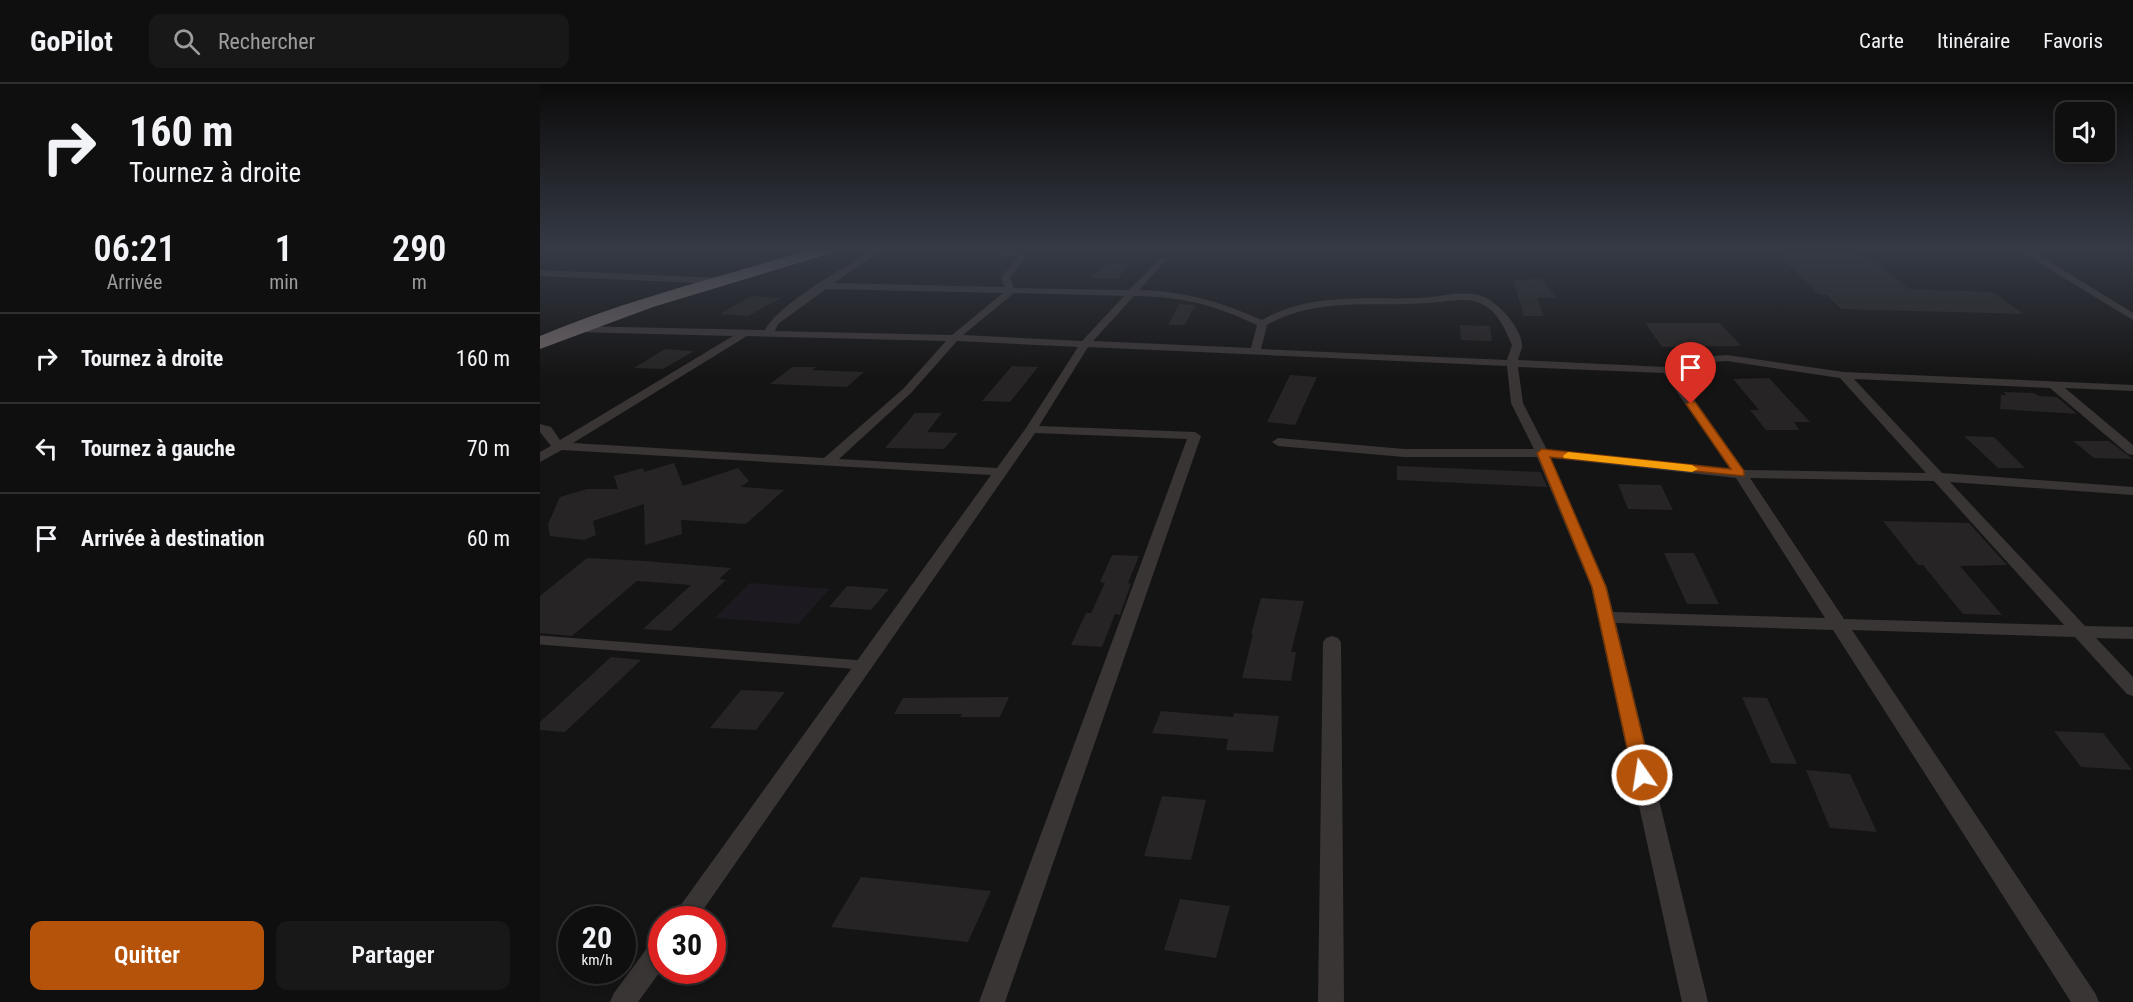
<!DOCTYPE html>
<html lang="fr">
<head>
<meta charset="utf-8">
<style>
	body { margin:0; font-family:"Roboto Condensed",sans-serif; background:#191818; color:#f1f3f6; height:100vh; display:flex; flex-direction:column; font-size:22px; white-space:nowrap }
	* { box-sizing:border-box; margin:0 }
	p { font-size:20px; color:#9c9c9e }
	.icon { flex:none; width:33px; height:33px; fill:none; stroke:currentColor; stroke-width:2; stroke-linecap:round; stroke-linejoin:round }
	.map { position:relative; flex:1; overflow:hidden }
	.side { display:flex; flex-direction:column; background:#100f0f; width:540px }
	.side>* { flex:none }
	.hud { background:#100f0f; color:#f1f3f6; overflow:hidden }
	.buttons { position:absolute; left:1515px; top:18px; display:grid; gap:12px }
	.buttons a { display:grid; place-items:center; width:60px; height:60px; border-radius:12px; background:#100f0f; box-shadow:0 3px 9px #0003,0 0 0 2px #302f2f; font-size:30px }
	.speed { position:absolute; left:18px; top:822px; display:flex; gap:12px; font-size:30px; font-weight:700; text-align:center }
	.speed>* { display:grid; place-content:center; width:78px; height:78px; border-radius:50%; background:#100f0f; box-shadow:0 3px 9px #0003,0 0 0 2px #302f2f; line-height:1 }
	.speed small { font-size:15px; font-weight:400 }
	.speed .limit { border:9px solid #d22; background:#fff; color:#111 }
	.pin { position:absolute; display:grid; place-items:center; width:51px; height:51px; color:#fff; margin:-62px -26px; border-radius:50% 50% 50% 0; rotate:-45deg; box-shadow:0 0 6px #0007 }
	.pin .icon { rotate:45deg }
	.me { position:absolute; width:66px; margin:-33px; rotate:347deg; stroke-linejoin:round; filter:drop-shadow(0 0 4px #0008) }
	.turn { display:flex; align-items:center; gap:21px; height:126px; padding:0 30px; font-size:27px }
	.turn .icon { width:78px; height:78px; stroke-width:2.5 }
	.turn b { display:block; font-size:42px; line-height:51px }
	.eta { display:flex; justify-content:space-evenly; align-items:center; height:102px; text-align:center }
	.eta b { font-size:36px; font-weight:600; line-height:42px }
	.primary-button { display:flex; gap:12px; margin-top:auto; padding:12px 30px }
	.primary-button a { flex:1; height:69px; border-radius:12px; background:#b45309; color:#fff; font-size:24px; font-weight:600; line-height:69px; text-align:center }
	.primary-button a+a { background:#191818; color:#f1f3f6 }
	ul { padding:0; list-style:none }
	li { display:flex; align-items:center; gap:18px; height:90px; padding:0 30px; border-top:2px solid #302f2f }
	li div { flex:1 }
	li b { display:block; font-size:22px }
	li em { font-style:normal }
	header { display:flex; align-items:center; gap:36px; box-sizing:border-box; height:84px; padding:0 30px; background:#100f0f; border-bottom:2px solid #302f2f }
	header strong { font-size:28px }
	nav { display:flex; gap:33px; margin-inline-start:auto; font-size:21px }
	.search { width:420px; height:54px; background:#191818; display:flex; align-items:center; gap:15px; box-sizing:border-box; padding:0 21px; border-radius:12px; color:#9c9c9e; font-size:22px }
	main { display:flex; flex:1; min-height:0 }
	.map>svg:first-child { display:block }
	.green { fill:#1c1a20 }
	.building { fill:#262424 }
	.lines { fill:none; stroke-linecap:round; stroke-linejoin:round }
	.lane { stroke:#3a3535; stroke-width:9 }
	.street { fill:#3a3535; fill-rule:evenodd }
	.highway { fill:#6b6263; fill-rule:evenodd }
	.route { fill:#b45309; stroke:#753606; stroke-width:1.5 }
	.slow { fill:#f59e0b }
</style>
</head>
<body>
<header>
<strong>GoPilot</strong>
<div class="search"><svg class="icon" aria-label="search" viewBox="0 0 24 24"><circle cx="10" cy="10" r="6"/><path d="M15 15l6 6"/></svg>Rechercher</div>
<nav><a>Carte</a><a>Itinéraire</a><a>Favoris</a></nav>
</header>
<main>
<section class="side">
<div class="hud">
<div class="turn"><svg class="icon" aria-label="right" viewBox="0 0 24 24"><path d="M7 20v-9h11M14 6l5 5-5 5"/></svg><div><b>160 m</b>Tournez à droite</div></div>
</div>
<div class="eta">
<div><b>06:21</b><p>Arrivée</p></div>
<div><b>1</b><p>min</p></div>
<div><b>290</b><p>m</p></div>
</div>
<ul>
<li><svg class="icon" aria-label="right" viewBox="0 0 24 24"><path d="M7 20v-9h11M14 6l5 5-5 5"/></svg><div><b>Tournez à droite</b></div><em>160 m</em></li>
<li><svg class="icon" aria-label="left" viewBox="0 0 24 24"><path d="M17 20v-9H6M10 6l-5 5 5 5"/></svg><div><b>Tournez à gauche</b></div><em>70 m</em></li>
<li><svg class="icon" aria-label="arrive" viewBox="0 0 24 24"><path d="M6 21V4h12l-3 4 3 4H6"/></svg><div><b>Arrivée à destination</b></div><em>60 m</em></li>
</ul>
<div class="primary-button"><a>Quitter</a><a>Partager</a></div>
</section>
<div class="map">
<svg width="1593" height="918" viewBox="0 0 1593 918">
	<rect width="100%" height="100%" fill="#151414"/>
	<path class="green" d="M210 499 290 505 258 540 175 534Z"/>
	<path class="building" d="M1232 165H1315L1324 173H1329L1371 205 1452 208 1484 230 1301 225 1287 211 1279 210Z
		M567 179 589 180 578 195 551 194Z
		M1001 195 1018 214H997L1004 232H984L973 196Z
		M211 212 241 214 208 232 180 230Z
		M639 220 655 221 645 241H628Z
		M1105 239H1180L1201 262 1122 263Z
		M920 241 950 242 952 257 921 256Z
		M125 265 154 267 123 285 94 284Z
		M472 282 498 283 470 318 442 317Z
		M252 283H276L272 286 324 288 307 303 230 300Z
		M750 291 777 293 755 341 727 338Z
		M1229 294 1270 338H1254L1259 346H1226L1210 326H1219L1193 295Z
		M1463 308 1494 309 1499 312 1517 313 1537 330 1460 325 1461 311H1467Z
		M375 329H402L387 348 418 349 404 365 345 364Z
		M1424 352 1454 353 1485 384H1458Z
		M1533 357H1569L1593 375 1554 374Z
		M134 379 143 402 198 384 209 397 201 403 244 406 206 440 141 436 142 450 105 461 104 420 53 437 56 451 44 456 10 452 8 440 20 413 47 405H78L74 392 103 384 104 388Z
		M857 382 1001 388 1007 403 857 396Z
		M1078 400 1121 401 1133 426 1088 425Z
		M1343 437 1429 439 1467 481 1420 482 1462 531 1423 530 1383 481H1378Z
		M1124 469H1154L1179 520H1147Z
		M572 471 599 472 588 499 591 500 580 531 575 530 562 563 531 561 546 529H551L565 499 560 498Z
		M47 474 105 477 191 484 179 495 186 496 131 547 103 545 151 501 97 497 32 552 0 549V512Z
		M307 502 349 505 331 526 289 523Z
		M721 514 764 517 751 568H756L751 597 702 594 713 550H711Z
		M71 573 101 576 25 648 0 646V638Z
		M201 606 245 608 216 646 170 644Z
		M469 613 460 633H420L422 630H354L363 614Z
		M1202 613 1227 614 1257 680 1231 679Z
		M621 627 693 633 694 629 739 632 733 668 686 666 688 655 612 649Z
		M1514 647 1563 649 1592 686 1541 683Z
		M1266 686 1310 690 1337 748 1290 744Z
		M622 712 666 716 651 776 604 772Z
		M321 793 379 799 451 807 428 858 291 843Z
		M640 815 690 822 676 874 624 866Z"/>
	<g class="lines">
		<path class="lane" d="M0 556 322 581"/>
		<path class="street" d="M334 165H344L294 199 465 203 461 194 478 173 419 165H466L487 172 470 194 474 204 589 206 622 173 626 176 599 206C644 207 681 218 722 236 771 208 826 216 880 214 901 213 925 205 944 213 959 219 983 246 982 263 981 267 979 272 978 276L1126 283 1157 273 1187 271 1304 288 1593 301V307L1525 304 1593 361V371L1588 370 1510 304 1314 295 1402 389 1593 403V411L1410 398 1545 542 1593 543V555L1556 554 1593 593V612L1587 610 1535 553 1312 546 1555 909 1559 918H1531L1293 546 1076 539 1168 918H1142L1051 503 997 373H864L738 362 732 358 738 354 864 365H994L971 319 967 282 548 263 499 342 655 348 661 352 465 918H439L647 355 495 349 156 836H130L451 391 22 366 0 378V368L11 362 0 348V340L11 343 20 356 193 252 33 248 28 245 33 242 225 246C239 219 306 183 334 165ZM286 205 463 209 412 251 235 247 238 240ZM474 209 584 212 542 257 423 251ZM594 212C643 213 672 220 717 241L711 264 553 257ZM922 216C951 215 962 237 972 261L967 276 721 265 727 241C771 216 817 221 867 220 885 220 903 217 922 216ZM207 252 406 257 363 305 284 374 33 359ZM417 257 538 263 486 344 457 384 299 375 371 309ZM1187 277 1300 294 1386 389 1204 386 1134 287 1158 279ZM978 283 1124 289 1190 385 1007 366 983 319ZM1011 374 1196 394 1285 534 1073 528 1067 503ZM1210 394 1394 397 1524 541 1304 535Z
			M1483 165H1489L1593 229V236L1483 169Z
			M0 186 179 194 184 197 179 200 0 192Z
			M792 552 798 554 801 558 804 918H778L783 558 786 554Z
			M122 852V885L98 918H70L74 909 113 856Z"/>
		<path class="highway" d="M272 165H297L295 168 113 223 0 265V252C88 215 181 193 272 165Z"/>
	</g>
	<linearGradient id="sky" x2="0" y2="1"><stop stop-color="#0c0b0b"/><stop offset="0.56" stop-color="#353a45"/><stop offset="1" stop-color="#353a45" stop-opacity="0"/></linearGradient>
	<rect width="1593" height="294" fill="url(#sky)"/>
	<path class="route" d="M1151 317 1155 318 1204 387V392L1010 373 1066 503 1112 691 1109 697 1102 699 1096 697 1093 691 1052 503 997 369 1002 365 1191 385 1146 320Z"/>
	<path class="slow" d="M1028 368 1152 381 1158 385 1152 388 1024 374 1023 372Z"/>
</svg>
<div class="buttons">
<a><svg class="icon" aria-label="sound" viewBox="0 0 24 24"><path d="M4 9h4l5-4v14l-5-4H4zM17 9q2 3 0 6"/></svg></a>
</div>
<div class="speed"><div>20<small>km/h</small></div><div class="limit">30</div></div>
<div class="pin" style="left:1151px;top:320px;background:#d93025"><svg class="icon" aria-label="arrive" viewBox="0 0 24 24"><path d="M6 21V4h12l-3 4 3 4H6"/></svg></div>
<svg class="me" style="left:1102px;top:691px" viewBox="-20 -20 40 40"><circle r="17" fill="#b45309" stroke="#fff" stroke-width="3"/><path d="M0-11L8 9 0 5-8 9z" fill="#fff"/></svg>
</div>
</main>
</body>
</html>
